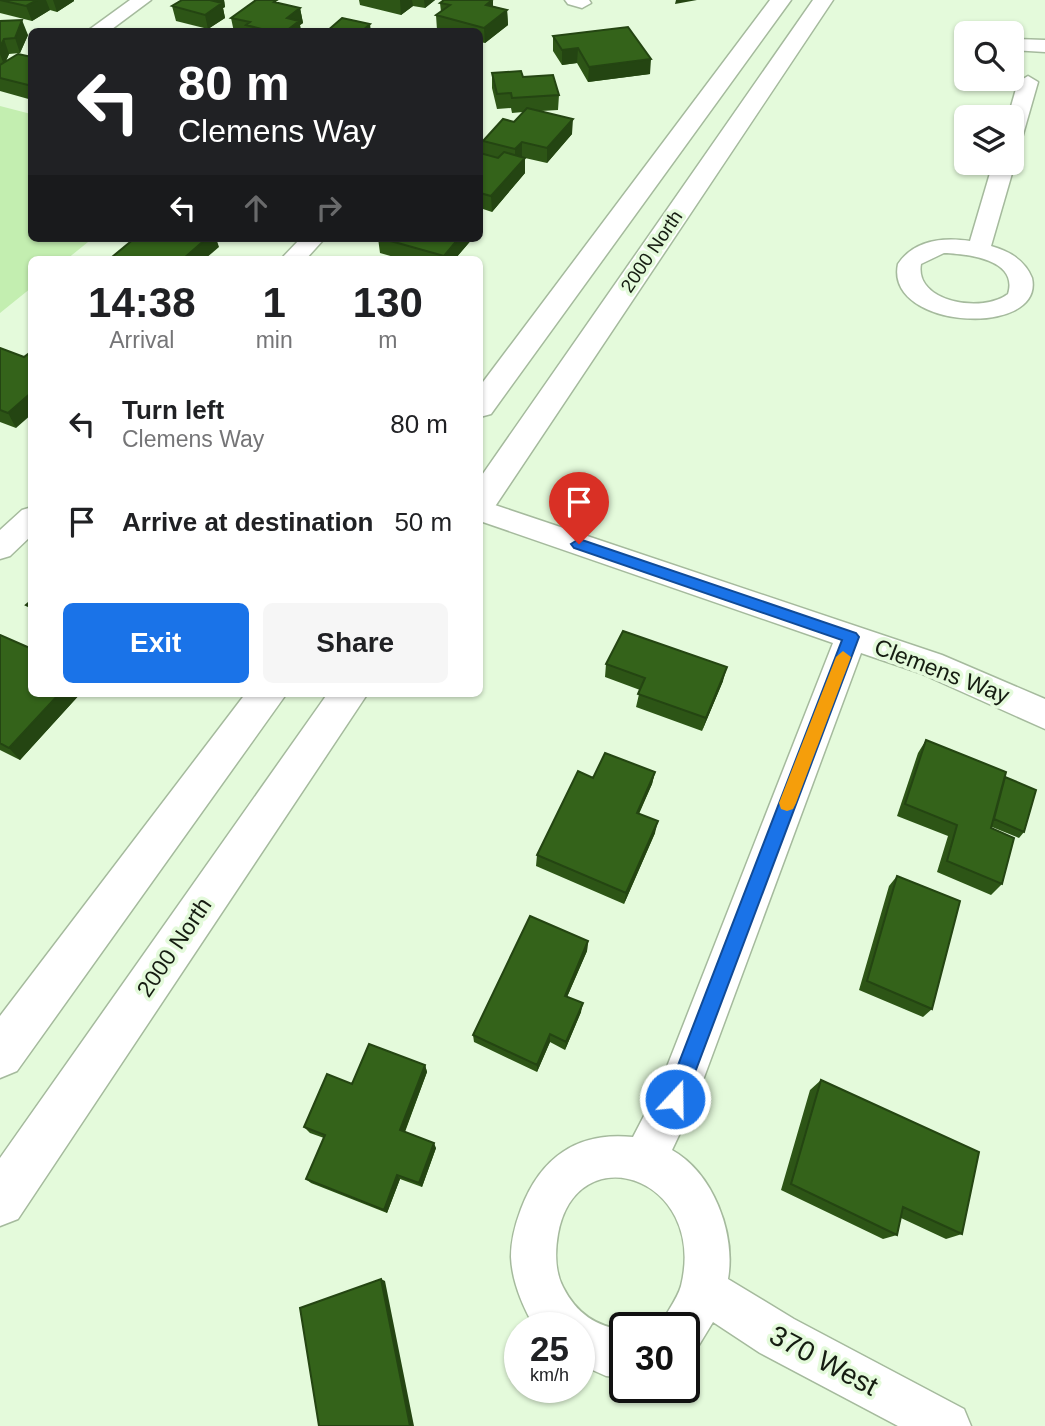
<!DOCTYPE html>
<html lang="en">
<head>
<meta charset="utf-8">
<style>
	body { margin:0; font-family:Helvetica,sans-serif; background:#f6f6f6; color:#202124; height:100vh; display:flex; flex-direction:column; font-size:26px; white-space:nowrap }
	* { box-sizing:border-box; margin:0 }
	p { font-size:23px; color:#757577 }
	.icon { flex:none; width:38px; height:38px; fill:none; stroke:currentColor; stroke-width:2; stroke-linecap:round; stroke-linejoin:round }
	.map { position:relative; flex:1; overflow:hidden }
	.details { position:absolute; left:28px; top:256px; width:455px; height:441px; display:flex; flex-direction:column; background:#fff; border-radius:10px; box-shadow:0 2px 5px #0004 }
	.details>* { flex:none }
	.hud { position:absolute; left:28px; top:28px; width:455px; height:214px; border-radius:10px; box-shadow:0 2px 5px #0004; background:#202124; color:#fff; overflow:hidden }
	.controls { position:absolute; left:954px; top:21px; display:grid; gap:14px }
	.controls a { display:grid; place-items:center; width:70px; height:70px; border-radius:10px; background:#fff; box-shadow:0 2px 5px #0004; font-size:35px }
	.speed { position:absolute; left:504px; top:1312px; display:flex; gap:14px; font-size:35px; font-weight:700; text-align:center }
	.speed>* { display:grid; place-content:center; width:91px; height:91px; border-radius:50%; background:#fff; box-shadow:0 2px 5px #0004; line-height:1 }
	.speed small { font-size:18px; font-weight:400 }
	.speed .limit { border:4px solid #111; border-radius:10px; background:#fff; color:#111 }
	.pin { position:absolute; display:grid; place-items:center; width:60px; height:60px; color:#fff; margin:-72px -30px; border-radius:50% 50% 50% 0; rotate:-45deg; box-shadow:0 0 7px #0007 }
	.pin .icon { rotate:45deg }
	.me { position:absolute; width:77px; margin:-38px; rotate:21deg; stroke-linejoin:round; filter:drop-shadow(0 0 5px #0008) }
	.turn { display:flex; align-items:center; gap:24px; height:147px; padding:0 35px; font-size:32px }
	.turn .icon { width:91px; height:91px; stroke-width:2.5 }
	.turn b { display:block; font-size:49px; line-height:60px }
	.lanes { display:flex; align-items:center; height:66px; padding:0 35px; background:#0003; justify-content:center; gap:35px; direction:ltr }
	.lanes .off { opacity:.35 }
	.eta { display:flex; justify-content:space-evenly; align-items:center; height:119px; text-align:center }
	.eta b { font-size:42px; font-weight:600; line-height:49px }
	.cta { display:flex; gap:14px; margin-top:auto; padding:14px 35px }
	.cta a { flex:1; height:80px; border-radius:10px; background:#1a73e8; color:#fff; font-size:28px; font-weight:600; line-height:80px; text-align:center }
	.cta a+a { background:#f6f6f6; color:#202124 }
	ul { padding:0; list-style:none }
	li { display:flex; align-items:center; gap:21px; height:98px; padding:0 35px }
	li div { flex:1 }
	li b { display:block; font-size:26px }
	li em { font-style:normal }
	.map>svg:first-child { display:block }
	.green { fill:#c3eeb0 }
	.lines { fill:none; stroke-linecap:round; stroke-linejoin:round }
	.street-casing { stroke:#a5ba9d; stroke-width:3 }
	.secondary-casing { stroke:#a5ba9d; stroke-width:3 }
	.street { fill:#fff; fill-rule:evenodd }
	.secondary { fill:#fff; fill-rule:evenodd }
	.wall { fill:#2d5516 }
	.shaded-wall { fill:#244512 }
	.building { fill:#34631a; stroke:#244512; stroke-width:2 }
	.route { fill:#1a73e8; stroke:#114b97; stroke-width:2 }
	.slow { fill:#f59e0b }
	.labels { text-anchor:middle; stroke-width:7; stroke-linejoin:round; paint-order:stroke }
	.far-street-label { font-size:19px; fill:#151c11; stroke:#e4fadb }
	.street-label { font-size:23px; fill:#151c11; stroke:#e4fadb }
	.near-street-label { font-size:28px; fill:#151c11; stroke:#e4fadb }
</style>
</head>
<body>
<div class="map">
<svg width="1045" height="1426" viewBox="0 0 1045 1426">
	<rect width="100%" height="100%" fill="#e4fadb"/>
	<path class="green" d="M0 106 31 114 32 238H93L67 259H32L31 288 0 313Z"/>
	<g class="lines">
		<g class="street-casing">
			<path id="street" d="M130 0H151L108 32H86Z
				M565 0H589L591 3 582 8 568 4Z
				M1012 39 1045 40V52L1012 50Z
				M1028 76 1038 82 1022 138 1019 142 1012 144V117H1008L1018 82Z
				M1012 158 1015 163 991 246C1009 251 1025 260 1032 278 1045 338 884 330 898 264 914 240 943 237 970 241L993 163H1012ZM944 253C967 254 1019 259 1008 294 982 314 914 302 921 264Z
				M301 238H325L306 259H281Z
				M480 500 942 655 1045 699V729L920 673 861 653 696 1099 672 1150C713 1173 736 1233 728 1279L794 1319 964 1409 971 1426H898L760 1353 713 1322 699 1345 684 1350V1328H659C665 1314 677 1300 681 1286 708 1176 576 1134 558 1234 555 1251 555 1272 563 1287 576 1313 596 1327 625 1330V1378L606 1376 579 1364V1328H535C523 1307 512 1282 511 1257 511 1240 515 1225 521 1209 540 1158 577 1131 633 1137L659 1087 833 643 480 521Z
				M32 507V535L10 556 0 559V530L22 510Z"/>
		</g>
		<g class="secondary-casing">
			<path id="secondary" d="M770 0H791L491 414 480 417V386Z
				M813 0H833L492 511 480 515V478Z
				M246 693H287L17 1071 0 1078V1016Z
				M328 693H368L18 1219 0 1226V1158Z"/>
		</g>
		<use href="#street" class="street"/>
		<use href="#secondary" class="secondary"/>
	</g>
	<path class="wall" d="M0 0H74V1L57 12 50 10 32 21 0 13Z
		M180 0H224L225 7 223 8 225 18 208 29 176 21 172 6 180 1Z
		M359 0H435L425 8 413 6 401 15 360 5Z
		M278 3 300 8 303 23 300 25 301 32H234L231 18Z
		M440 3 493 6 507 10 508 25 485 43 480 42V32H443L437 30 436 15 441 12Z
		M0 21 28 35 20 53 9 54 6 61 32 57V100L0 91Z
		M553 36 650 74 588 82 577 63 562 65 553 51Z
		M492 73 523 77 559 95 558 110 541 111 572 134 547 163 525 158V173L492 212 480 208V153L483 154V141L514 122 523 112 512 113 511 108 497 109 492 88Z
		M378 238H473L455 259H401L380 253Z
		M0 348 16 428 0 422Z
		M0 635 32 693H81L20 760 0 750Z
		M606 664 723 681 702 731 636 707 640 690 605 677Z
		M926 740 1005 778 1024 832 1019 838 992 827 1002 884 991 895 937 872 948 836 897 816 918 753Z
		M655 772 652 784 639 814 655 833 624 904 536 866 537 855 593 778Z
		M897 876 932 1009 923 1017 859 990 889 886Z
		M588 941 587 951 567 997 581 1012 565 1050 550 1042 537 1072 474 1042 473 1035Z
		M425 1065 427 1072 405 1132 436 1148 422 1187 400 1179 387 1213 311 1183 306 1179 324 1138 310 1133 304 1127 352 1084Z
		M821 1080 962 1234 946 1239 901 1218 897 1235 883 1239 781 1190 810 1090Z"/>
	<path class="shaded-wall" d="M37 0H46L50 10 32 21 26 6Z
		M53 0H74V1L57 12Z
		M210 0H224L225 7 223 8 225 18 208 29 205 15Z
		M400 0H412L413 6 401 15Z
		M424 0H435L425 8Z
		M493 0V14L486 5Z
		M676 0H697L675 4Z
		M300 8 303 23 300 25 301 32H285L287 18Z
		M507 10 508 25 485 43 484 28Z
		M22 20 28 35 20 53 15 38Z
		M370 24 371 32H361Z
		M4 39 9 54 4 65 0 54V47Z
		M578 48 577 63 562 65V50Z
		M651 59 650 74 588 82 589 67Z
		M573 119 572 134 547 163V148Z
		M522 142V157L515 164V149Z
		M525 158V173L492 212 491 196Z
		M207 238H216L219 247 205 259H183Z
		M459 238H473L455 259H444V256Z
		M32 392V414L16 428 8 413Z
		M727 667 723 681 702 731 706 718Z
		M60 693H81L20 760 9 748Z
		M655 772 652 784 634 824 637 813Z
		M658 821 655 833 624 904 626 893Z
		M588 941 587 951 564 1004 565 996Z
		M583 1003 581 1012 565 1050 566 1042Z
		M550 1034V1042L537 1072V1065Z
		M425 1065 427 1072 403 1136 400 1130Z
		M434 1143 436 1148 422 1187 419 1183Z
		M397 1175 400 1179 387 1213 384 1210Z
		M381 1279 385 1281 414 1426H410Z"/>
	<path class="building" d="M0 0H37L26 6Z
		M182 0H210L222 3 205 15 172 6Z
		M256 0H277L274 2 300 8 287 18 299 21 285 32H273L246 25 250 22 231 18Z
		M444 0H492L486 5 507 10 484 28 436 15 450 5 440 3Z
		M342 18 370 24 361 32H326Z
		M22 20 15 38 4 39 0 47V21Z
		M628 27 651 59 589 67 578 48 562 50 553 36Z
		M18 54 32 57V86L0 78V65Z
		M521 71 523 77 553 75 559 95 512 98 511 93 497 94 492 73Z
		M527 108 573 119 547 148 522 142 515 149 483 141 503 119 514 122Z
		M504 152 525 158 491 196 480 193V153L498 158Z
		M135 238H207L183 259H119L112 257Z
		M380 238H459L444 256Z
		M0 348 24 357 32 351V392L8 413 0 410Z
		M32 600V608L26 605Z
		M623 631 727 667 706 718 638 694 645 678 606 664Z
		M0 635 32 649V693H60L9 748 0 743Z
		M926 740 1006 772 991 828 1014 838 1002 884 947 861 957 825 905 804Z
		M605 753 655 772 637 813 658 821 626 893 537 855 578 771 593 778Z
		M1005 777 1036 790 1024 832 994 819Z
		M897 876 960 901 932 1009 867 981Z
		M530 916 588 941 565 996 583 1003 566 1042 550 1034 537 1065 473 1035Z
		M369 1044 425 1065 400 1130 434 1143 419 1183 397 1175 384 1210 306 1179 325 1135 304 1127 327 1074 352 1084Z
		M821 1080 979 1152 962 1234 903 1207 897 1235 791 1184Z
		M381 1279 410 1426H319L300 1308Z"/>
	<path class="route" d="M579 539 856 633 859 637 685 1099 682 1106 675 1109 668 1106 665 1099 842 640 574 548 571 544Z"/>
	<path class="slow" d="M843 651 851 657 796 803 793 809 787 811 781 809 779 803 836 657Z"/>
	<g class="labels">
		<g class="far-street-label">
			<text transform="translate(651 251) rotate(-56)" y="7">2000 North</text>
		</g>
		<g class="street-label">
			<text transform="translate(942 671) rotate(21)" y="8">Clemens Way</text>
			<text transform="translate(174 947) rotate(-56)" y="8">2000 North</text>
		</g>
		<g class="near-street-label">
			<text transform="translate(824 1360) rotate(28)" y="10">370 West</text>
		</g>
	</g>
</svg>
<div class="controls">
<a><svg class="icon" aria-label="search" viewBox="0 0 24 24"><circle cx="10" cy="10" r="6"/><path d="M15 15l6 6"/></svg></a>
<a><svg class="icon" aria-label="layers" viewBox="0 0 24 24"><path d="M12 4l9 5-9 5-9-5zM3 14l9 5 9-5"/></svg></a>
</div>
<div class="speed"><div>25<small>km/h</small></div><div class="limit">30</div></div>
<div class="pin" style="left:579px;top:544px;background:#d93025"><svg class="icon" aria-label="arrive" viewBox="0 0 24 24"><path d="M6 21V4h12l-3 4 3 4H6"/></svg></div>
<svg class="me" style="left:675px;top:1099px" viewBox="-20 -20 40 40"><circle r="17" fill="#1a73e8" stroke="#fff" stroke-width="3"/><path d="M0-11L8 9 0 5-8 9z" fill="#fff"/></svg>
<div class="hud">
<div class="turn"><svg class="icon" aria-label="left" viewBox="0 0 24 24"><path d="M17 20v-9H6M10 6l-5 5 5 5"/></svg><div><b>80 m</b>Clemens Way</div></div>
<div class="lanes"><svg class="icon" aria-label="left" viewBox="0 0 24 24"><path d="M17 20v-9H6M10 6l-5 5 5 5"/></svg><svg class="icon off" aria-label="ahead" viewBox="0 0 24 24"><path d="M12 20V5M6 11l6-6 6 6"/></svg><svg class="icon off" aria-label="right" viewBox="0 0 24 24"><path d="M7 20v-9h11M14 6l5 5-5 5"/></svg></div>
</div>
<section class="details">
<div class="eta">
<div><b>14:38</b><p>Arrival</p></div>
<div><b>1</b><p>min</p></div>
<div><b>130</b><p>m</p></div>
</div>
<ul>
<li><svg class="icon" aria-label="left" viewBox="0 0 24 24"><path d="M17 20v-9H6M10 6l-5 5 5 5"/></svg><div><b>Turn left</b><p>Clemens Way</p></div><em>80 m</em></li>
<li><svg class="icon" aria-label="arrive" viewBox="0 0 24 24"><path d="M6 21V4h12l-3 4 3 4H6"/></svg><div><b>Arrive at destination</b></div><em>50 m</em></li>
</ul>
<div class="cta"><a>Exit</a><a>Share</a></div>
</section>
</div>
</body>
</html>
